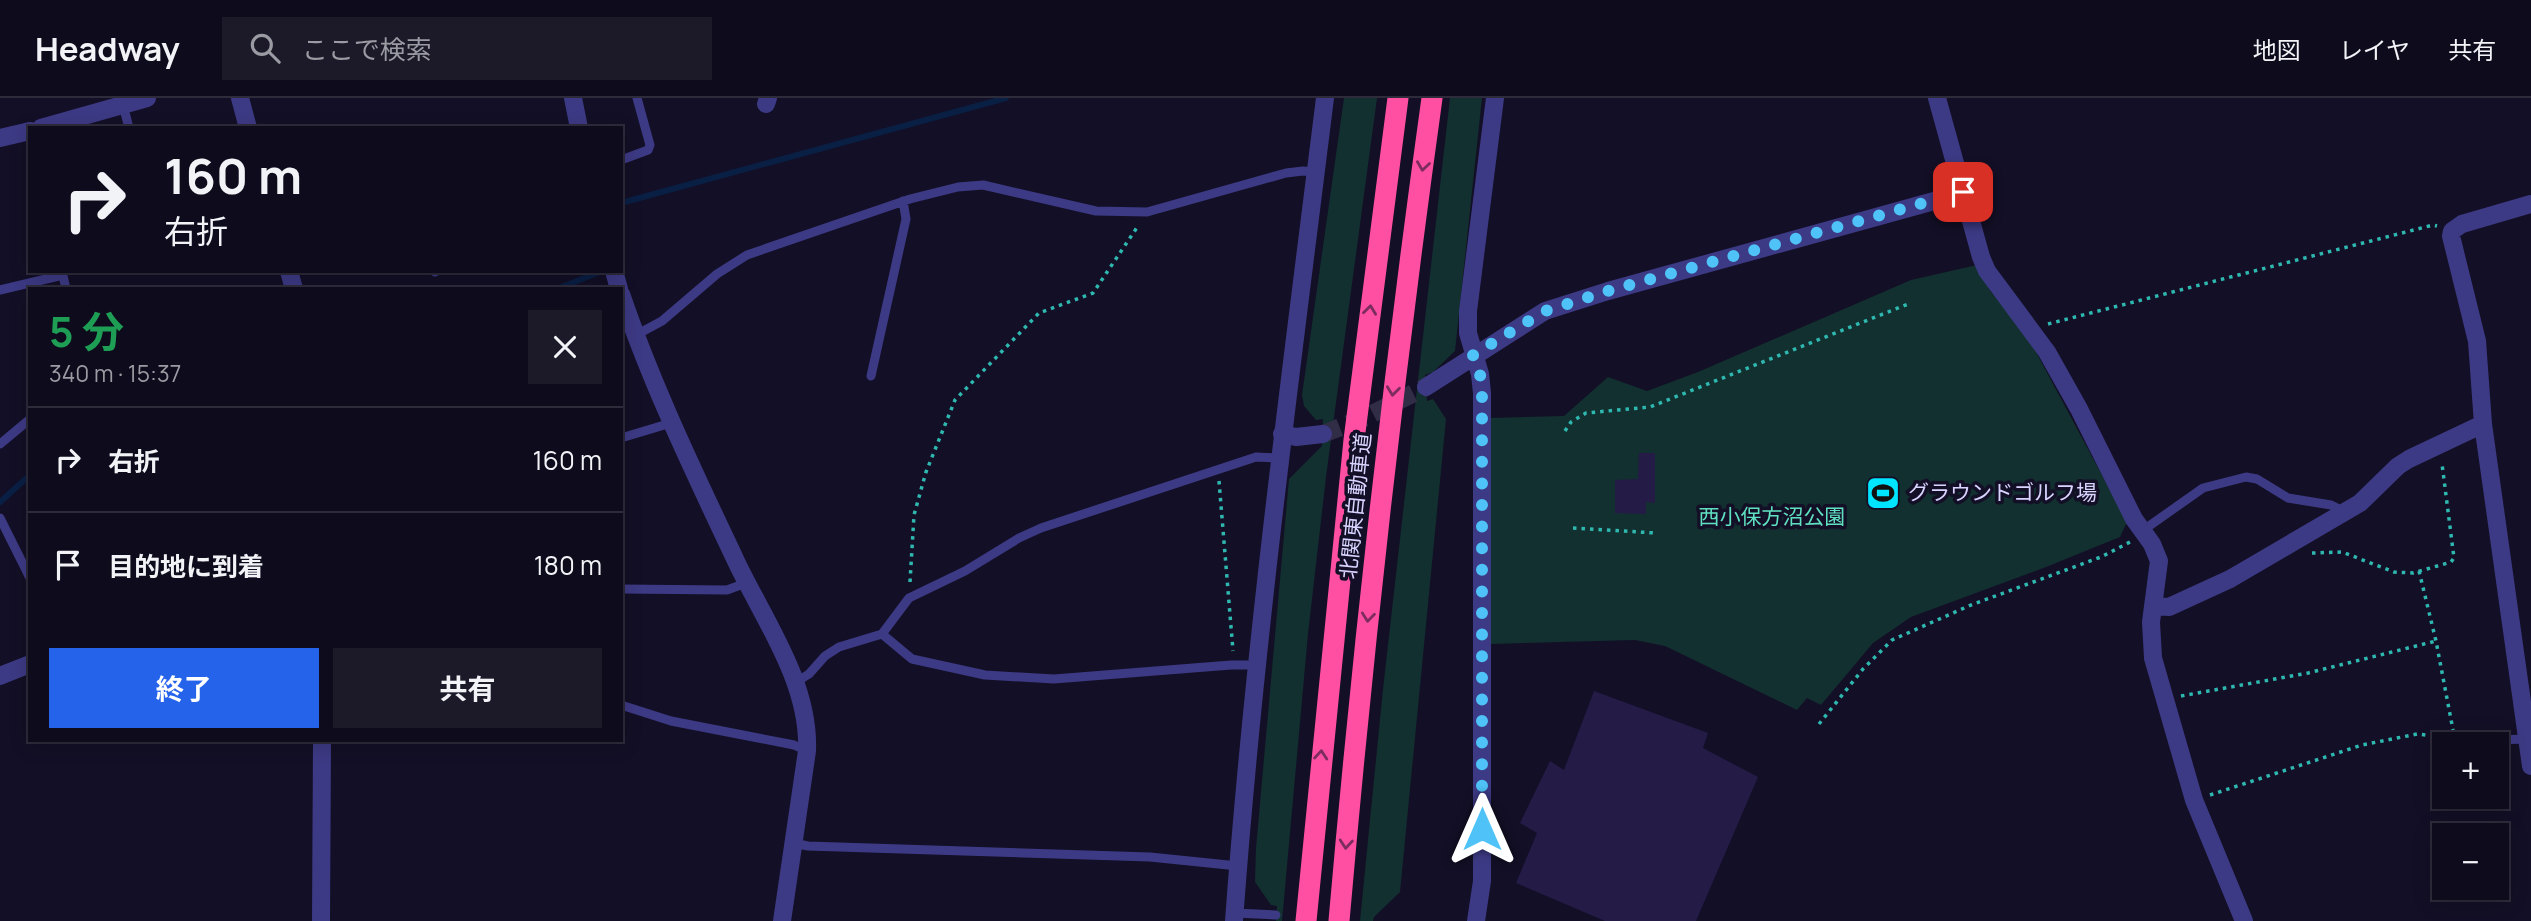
<!DOCTYPE html>
<html lang="ja">
<head>
<meta charset="utf-8">
<style>
	body { margin:0; font-family:Manrope,"Noto Sans JP",sans-serif; background:#1c1929; color:#f1f3f6; height:100vh; display:flex; flex-direction:column; font-size:26px; white-space:nowrap }
	* { box-sizing:border-box; margin:0 }
	p { font-size:23px; color:#9b9ba3 }
	.icon { flex:none; width:38px; height:38px; fill:none; stroke:currentColor; stroke-width:2; stroke-linecap:round; stroke-linejoin:round }
	.map { position:relative; flex:1; overflow:hidden }
	.sheet { position:absolute; left:28px; top:189px; width:595px; height:455px; display:flex; flex-direction:column; background:#0e0b1c; border-radius:0px; box-shadow:0 4px 18px #0003,0 0 0 2px #2e2b3b }
	.sheet>* { flex:none }
	.top-card { position:absolute; left:28px; top:28px; width:595px; height:147px; border-radius:0px; box-shadow:0 4px 18px #0003,0 0 0 2px #2e2b3b; background:#0e0b1c; color:#f1f3f6; overflow:hidden }
	.tools { position:absolute; left:2432px; top:634px; display:grid; gap:14px }
	.tools a { display:grid; place-items:center; width:77px; height:77px; border-radius:0px; background:#0e0b1c; box-shadow:0 4px 18px #0003,0 0 0 2px #2e2b3b; font-size:35px }
	.pin { position:absolute; display:grid; place-items:center; width:60px; height:60px; color:#fff; margin:-30px; border-radius:14px; box-shadow:0 4px 10px #0006 }
	.me { position:absolute; width:77px; margin:-38px; rotate:0deg; stroke-linejoin:round; filter:drop-shadow(0 0 5px #0008) }
	.turn { display:flex; align-items:center; gap:24px; height:147px; padding:0 21px; font-size:32px }
	.turn .icon { width:91px; height:91px; stroke-width:2.5 }
	.turn b { display:block; font-size:49px; line-height:60px }
	.round { display:grid; place-items:center; flex:none; width:74px; height:74px; border-radius:0px; background:#1c1929 }
	.overview { display:flex; align-items:center; justify-content:space-between; height:119px; padding:0 21px }
	h1 { font-size:42px; font-weight:700; line-height:52px; color:#1e9e55 }
	.button { display:flex; gap:14px; margin-top:auto; padding:14px 21px }
	.button a { flex:1; height:80px; border-radius:0px; background:#2563eb; color:#fff; font-size:28px; font-weight:700; line-height:80px; text-align:center }
	.button a+a { background:#1c1929; color:#f1f3f6 }
	ul { padding:0; list-style:none }
	li { display:flex; align-items:center; gap:21px; height:105px; padding:0 21px; border-top:2px solid #2e2b3b }
	li div { flex:1 }
	li b { display:block; font-size:26px }
	li em { font-style:normal }
	header { display:flex; align-items:center; gap:42px; box-sizing:border-box; height:98px; padding:0 35px; background:#0e0b1c; border-bottom:2px solid #2e2b3b }
	header strong { font-size:33px }
	nav { display:flex; gap:38px; margin-inline-start:auto; font-size:24px }
	.search { width:490px; height:63px; background:#1c1929; display:flex; align-items:center; gap:18px; box-sizing:border-box; padding:0 24px; border-radius:0px; color:#9b9ba3; font-size:26px }
	.map>svg:first-child { display:block }
	.green { fill:#12302f }
	.lines { fill:none; stroke-linecap:round; stroke-linejoin:round }
	.stream { stroke:#0a1f44; stroke-width:6 }
	.building { fill:#241b47 }
	.minor-tunnel { stroke:#312d47; stroke-width:18; stroke-dasharray:18 9; stroke-linecap:butt }
	.path { stroke:#2fb8b0; stroke-width:3.5; stroke-dasharray:3.5 5; stroke-linecap:butt }
	.service { stroke:#3d3a85; stroke-width:9 }
	.minor { stroke:#3d3a85; stroke-width:18 }
	.tertiary { stroke:#3d3a85; stroke-width:18 }
	.motorway { stroke:#ff4fa3; stroke-width:21 }
	.oneway { stroke:#7d2c5e }
	.route { stroke:#4fc3f7; stroke-width:12; stroke-dasharray:0 21.6 }
	.labels { text-anchor:middle; stroke-width:7; stroke-linejoin:round; paint-order:stroke }
	.poi-label { font-size:21px; fill:#d9d4ff; stroke:#130f26; text-anchor:start }
	.street-label { font-size:21px; fill:#d9d4ff; stroke:#130f26 }
	.park-label { font-size:21px; fill:#5fe0c0; stroke:#130f26 }
</style>
</head>
<body>
<header>
<strong>Headway</strong>
<div class="search"><svg class="icon" aria-label="search" viewBox="0 0 24 24"><circle cx="10" cy="10" r="6"/><path d="M15 15l6 6"/></svg>ここで検索</div>
<nav><a>地図</a><a>レイヤ</a><a>共有</a></nav>
</header>
<div class="map">
<svg width="2531" height="823" viewBox="0 0 2531 823">
	<rect width="100%" height="100%" fill="#130f26"/>
	<path class="green" d="M1344 0H1377L1326 379 1308 536 1282 823H1276L1277 808 1271 807 1255 784 1256 750 1289 381 1322 348 1323 321 1316 322 1304 308 1302 297Z
		M1450 0H1482L1455 253 1433 274 1425 277 1427 303 1433 301 1446 321 1400 794 1374 819 1373 823H1360L1383 591Z
		M1977 167 1991 194 2028 239 2127 424 2120 439 2046 469 1911 519 1873 545 1821 607 1807 600 1797 612 1665 548 1635 542 1491 546 1488 320 1564 318 1608 279 1647 293 1698 274 1911 182Z"/>
	<g class="lines">
		<path class="stream" d="M621 105 1006 0
			M557 191 602 173
			M0 404 30 377"/>
	</g>
	<path class="building" d="M1639 355H1655V405L1646 404V416L1615 415V382L1638 381Z
		M1594 593 1708 635 1703 650 1758 679 1696 823H1605L1516 785 1537 735 1520 725 1550 663 1564 672Z"/>
	<g class="lines">
		<path class="minor-tunnel" d="M1323 336 1366 319 1426 289"/>
		<path class="path" d="M2048 226 2433 127 2437 128
			M1565 333 1571 324 1586 315 1650 309 1908 206
			M1219 383 1233 553
			M1573 430 1655 435
			M2312 455 2342 454 2394 474 2413 475 2451 464 2454 460 2442 366
			M2419 473 2436 543 2453 632
			M910 484 914 417 926 374 955 302 1039 215 1093 195 1138 128
			M2181 598 2308 575 2436 543
			M1819 626 1863 571 1892 542 1971 507 2101 459 2130 444
			M2210 697 2362 647 2417 636 2442 639"/>
		<path class="service" d="M123 7 129 30
			M621 62 648 52 650 47 637 0
			M62 173 66 191
			M435 173V174
			M0 192 63 177
			M636 237 662 223 717 176 747 157 910 101 958 89 983 87 1096 113 1147 114 1286 75 1303 73 1316 74
			M871 278 906 121 903 103
			M621 340 671 325
			M0 346 30 321
			M0 420 30 480
			M2142 433 2203 390 2246 379 2257 381 2288 400 2331 407 2345 414
			M621 491 727 492 746 485
			M882 536 912 561 985 577 1054 581 1231 567H1257
			M796 584 809 576 825 558 839 549 882 536 909 500 965 473 1019 440 1041 430 1256 359 1279 360
			M621 607 671 623 794 647 807 653
			M2455 643 2529 641
			M793 745 808 748 1150 759 1238 768
			M1235 815 1276 817"/>
		<path class="minor" d="M240 0 248 30
			M573 0 579 30
			M1937 0 1981 159 1987 173 2047 254 2079 311 2134 421 2152 446 2159 463 2151 524 2153 560 2194 702 2244 823
			M766 6 768 0
			M2531 106 2462 126 2452 133 2451 138 2477 243 2483 326 2531 668
			M289 173 294 191
			M614 173 619 191
			M621 196C652 287 694 374 735 461 763 521 810 584 807 653L782 823
			M1426 289 1545 213 1608 193 1963 95
			M1282 336 1296 339 1323 336
			M2154 508 2169 509 2230 481 2360 405 2398 368 2409 361 2483 326
			M0 578 30 566
			M321 823 322 642
			M1476 823 1482 783V295L1480 276 1468 235V213L1495 0"/>
		<path class="tertiary" d="M41 30 147 0
			M0 40 30 33
			M1234 823C1254 548 1291 274 1325 0"/>
		<path class="motorway" d="M1306 823 1354 342 1398 0
			M1339 823C1363 548 1394 273 1432 0"/>
	</g>
	<defs><path id="oneway-chevron" d="M-2-3.5L2.5 0L-2 3.5" fill="none" stroke-width="1.6" stroke-linecap="round" stroke-linejoin="round" transform="scale(1.75)"/></defs>
	<g class="oneway">
		<use href="#oneway-chevron" transform="translate(1423 68) rotate(98)"/>
		<use href="#oneway-chevron" transform="translate(1370 212) rotate(-83)"/>
		<use href="#oneway-chevron" transform="translate(1393 293) rotate(97)"/>
		<use href="#oneway-chevron" transform="translate(1368 519) rotate(96)"/>
		<use href="#oneway-chevron" transform="translate(1321 657) rotate(-85)"/>
		<use href="#oneway-chevron" transform="translate(1346 746) rotate(95)"/>
	</g>
	<g class="lines">
		<path class="route" d="M1482 731V295L1480 276 1473 257 1545 213 1608 193 1963 94"/>
	</g>
	<defs>
		<g id="stadium-square" transform="scale(1.75)"><rect x="-9" y="-9" width="18" height="18" rx="4" fill="#00e5ff" stroke="#130f26"/><path d="M0-5a6.5 5 0 1 0 0 10a6.5 5 0 1 0 0-10ZM-3.5-1.8h7v3.6h-7Z" fill="#111"/></g>
	</defs>
	<g fill-rule="evenodd">
		<use href="#stadium-square" x="1883" y="395"/>
	</g>
	<g class="labels">
		<g class="poi-label">
			<text x="1908" y="402">グラウンドゴルフ場</text>
		</g>
		<g class="street-label">
			<text transform="translate(1356 408) rotate(-84)" y="7">北関東自動車道</text>
		</g>
		<g class="park-label">
			<text x="1772" y="426">西小保方沼公園</text>
		</g>
	</g>
</svg>
<div class="tools">
<a>+</a>
<a>−</a>
</div>
<div class="pin" style="left:1963px;top:94px;background:#d93025"><svg class="icon" aria-label="arrive" viewBox="0 0 24 24"><path d="M6 21V4h12l-3 4 3 4H6"/></svg></div>
<svg class="me" style="left:1482px;top:731px" viewBox="-20 -20 40 40"><path d="M0-17L14 15 0 8-14 15z" fill="#4fc3f7" stroke="#fff" stroke-width="4"/></svg>
<div class="top-card">
<div class="turn"><svg class="icon" aria-label="right" viewBox="0 0 24 24"><path d="M7 20v-9h11M14 6l5 5-5 5"/></svg><div><b>160 m</b>右折</div></div>
</div>
<section class="sheet">
<div class="overview"><div><h1>5 分</h1><p>340 m · 15:37</p></div><a class="round"><svg class="icon" aria-label="close" viewBox="0 0 24 24"><path d="M6 6l12 12M18 6L6 18"/></svg></a></div>
<ul>
<li><svg class="icon" aria-label="right" viewBox="0 0 24 24"><path d="M7 20v-9h11M14 6l5 5-5 5"/></svg><div><b>右折</b></div><em>160 m</em></li>
<li><svg class="icon" aria-label="arrive" viewBox="0 0 24 24"><path d="M6 21V4h12l-3 4 3 4H6"/></svg><div><b>目的地に到着</b></div><em>180 m</em></li>
</ul>
<div class="button"><a>終了</a><a>共有</a></div>
</section>
</div>
</body>
</html>
